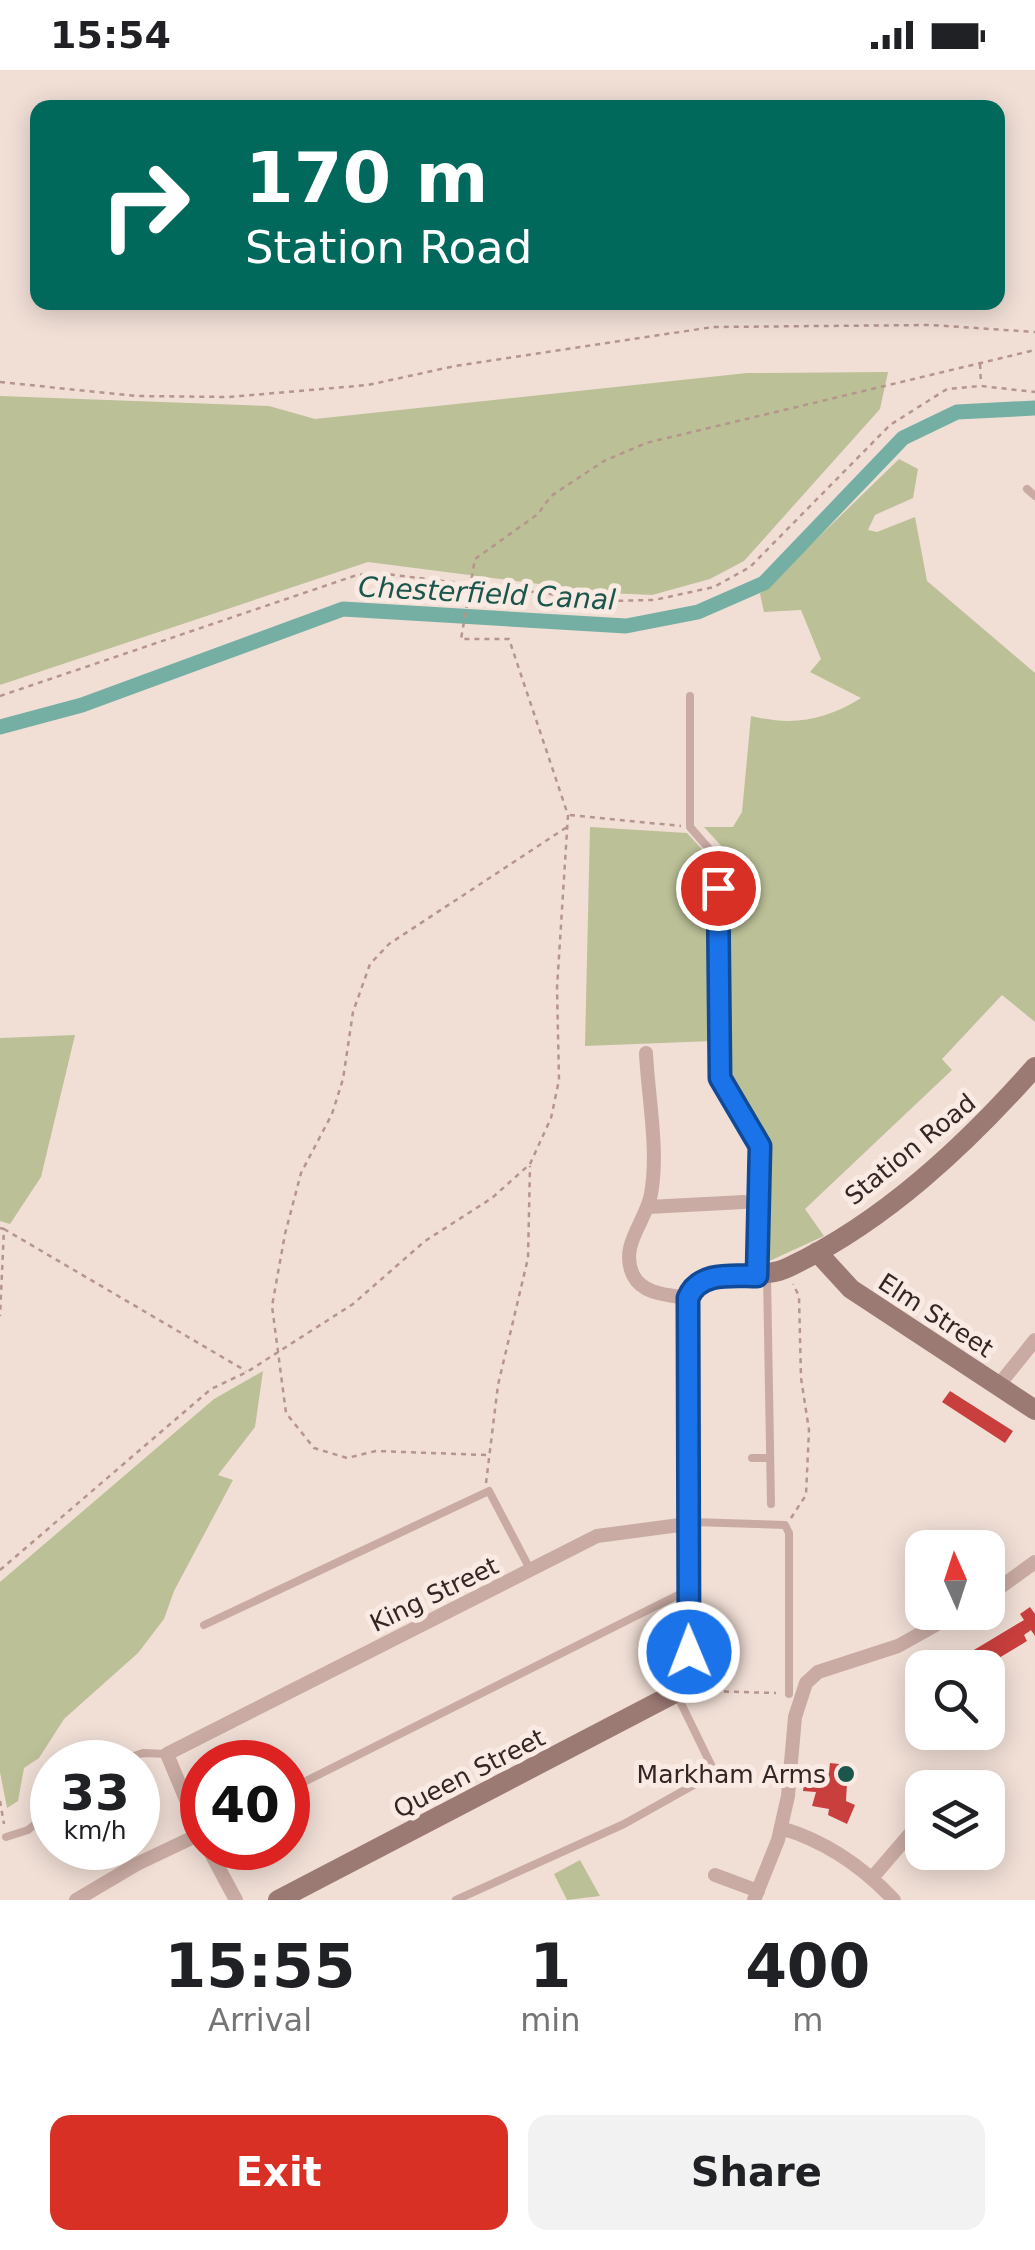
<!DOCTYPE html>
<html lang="en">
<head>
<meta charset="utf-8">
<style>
	body { margin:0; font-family:"DejaVu Sans",sans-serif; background:#f2f2f2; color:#202124; height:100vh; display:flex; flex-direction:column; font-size:38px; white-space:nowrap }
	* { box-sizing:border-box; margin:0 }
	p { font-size:32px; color:#757577 }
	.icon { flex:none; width:55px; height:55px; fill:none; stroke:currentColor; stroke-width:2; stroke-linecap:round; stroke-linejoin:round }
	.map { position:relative; height:1830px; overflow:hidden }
	.side { display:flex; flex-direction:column; background:#fff; flex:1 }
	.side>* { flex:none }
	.guide { position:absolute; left:30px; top:30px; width:975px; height:210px; border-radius:20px; box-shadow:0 5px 25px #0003; background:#00695c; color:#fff; overflow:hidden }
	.needle { width:65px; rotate:357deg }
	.fabs { position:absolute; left:905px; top:1460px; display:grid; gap:20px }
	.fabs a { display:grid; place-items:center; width:100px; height:100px; border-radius:20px; background:#fff; box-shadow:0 5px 25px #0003; font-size:50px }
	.speed { position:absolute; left:30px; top:1670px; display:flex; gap:20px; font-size:50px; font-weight:700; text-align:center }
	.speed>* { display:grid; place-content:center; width:130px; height:130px; border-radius:50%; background:#fff; box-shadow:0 5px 25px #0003; line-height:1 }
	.speed small { font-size:25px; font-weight:400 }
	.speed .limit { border:15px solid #d22; background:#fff; color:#111 }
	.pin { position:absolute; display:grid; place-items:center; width:85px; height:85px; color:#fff; margin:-42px; border:5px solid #fff; border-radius:50%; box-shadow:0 2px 10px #0007 }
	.me { position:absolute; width:110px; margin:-55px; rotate:359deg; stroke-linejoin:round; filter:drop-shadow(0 0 8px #0008) }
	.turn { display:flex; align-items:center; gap:35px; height:210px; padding:0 50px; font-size:45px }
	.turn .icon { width:130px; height:130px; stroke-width:2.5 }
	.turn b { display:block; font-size:70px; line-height:85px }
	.eta { display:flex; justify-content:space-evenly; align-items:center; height:170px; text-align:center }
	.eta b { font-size:60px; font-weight:700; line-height:70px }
	.button { display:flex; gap:20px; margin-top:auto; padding:20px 50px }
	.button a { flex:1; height:115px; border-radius:20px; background:#d93025; color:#fff; font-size:40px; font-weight:700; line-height:115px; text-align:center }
	.button a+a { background:#f2f2f2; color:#202124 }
	.status { display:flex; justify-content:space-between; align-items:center; height:70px; padding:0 50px; background:#fff; direction:ltr }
	.status svg { height:28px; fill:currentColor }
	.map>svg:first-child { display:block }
	.green { fill:#bbc097 }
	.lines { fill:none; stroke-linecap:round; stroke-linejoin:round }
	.canal { stroke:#75afa4; stroke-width:15 }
	.building { fill:#c93f3d }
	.path { stroke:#b5958d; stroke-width:2.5; stroke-dasharray:5 5; stroke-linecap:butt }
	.lane { stroke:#c9aba3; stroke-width:8 }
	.street { stroke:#c9aba3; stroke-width:14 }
	.secondary { stroke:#9c7a74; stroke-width:20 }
	.route-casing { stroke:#114b97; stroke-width:25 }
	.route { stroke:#1a73e8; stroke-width:18 }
	.poi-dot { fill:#1a564c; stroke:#f9eae3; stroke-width:4 }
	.labels { text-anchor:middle; stroke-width:10; stroke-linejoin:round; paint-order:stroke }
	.street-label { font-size:25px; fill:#342625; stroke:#f9eae3 }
	.poi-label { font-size:25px; fill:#342625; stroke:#f9eae3; text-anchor:end }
	.water-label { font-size:28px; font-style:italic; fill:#1a564c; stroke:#f9eae3 }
</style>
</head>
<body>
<div class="status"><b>15:54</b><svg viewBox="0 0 49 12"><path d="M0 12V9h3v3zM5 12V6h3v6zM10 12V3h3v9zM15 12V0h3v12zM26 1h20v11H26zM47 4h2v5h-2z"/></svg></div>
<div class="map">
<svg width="1035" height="1830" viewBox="0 0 1035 1830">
	<rect width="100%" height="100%" fill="#f1dfd6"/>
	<path class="green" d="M888 302 880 339 744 491 710 509 652 525 609 523 368 492 0 615V326L269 336 315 349 747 303Z
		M899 389 918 399 913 428 875 445 868 460 877 462 915 447 927 511 1035 603V952L1002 925 942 989 952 1000 805 1139 824 1166 765 1193 762 1075 726 1005 725 780 704 757H733L742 742 751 646C792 656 824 651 861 628L810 602 821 589 801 540 764 542 760 524Z
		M590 757 687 763 709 787 713 971 585 976Z
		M75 965 41 1107 10 1154 0 1151V968Z
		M263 1301 255 1357 218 1405 233 1410 174 1521 164 1549 138 1583 64 1649 39 1688 24 1698 18 1731 7 1738 0 1702V1512L214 1329Z
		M580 1790 600 1826 567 1830 554 1804Z"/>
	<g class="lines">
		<path class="canal" d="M0 657 82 635 343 539 626 556 698 542 764 513 903 368 957 342 1035 338"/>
	</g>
	<path class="building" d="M950 1321 1013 1361 1005 1373 942 1332Z
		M1030 1537 1035 1544V1566L1031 1560 1024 1565 1027 1571 989 1594 930 1598 968 1580 969 1583 1024 1550 1020 1544Z
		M830 1693 848 1695 846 1731 855 1735 847 1754 828 1745 829 1739 812 1736 816 1722 803 1721 806 1698 829 1702Z"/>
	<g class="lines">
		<path class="path" d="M980 294 981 314
			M0 312 136 326 229 327 368 315 455 296 713 257 931 255 1035 262
			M0 626 357 505 378 503 607 531 654 530 714 517 750 497 890 355 947 319 981 316 1035 322
			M570 745 681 756
			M0 1158 4 1159 0 1246
			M4 1159 246 1301
			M486 1385 376 1381 347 1388 314 1378 286 1343 272 1236 285 1164 301 1103 332 1044 343 1009 353 942 370 894 389 874 567 757
			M486 1413 498 1315 528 1188 530 1096
			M791 1448 806 1425 809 1360 801 1308 799 1226 793 1214
			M0 1500 211 1319 247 1302 353 1234 425 1171 492 1128 530 1094 551 1048 559 1010 557 918 568 745 509 569H461L475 489 538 444 551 426 604 391 646 373 1035 280
			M704 1621 776 1623
			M0 1731 4 1754"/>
		<path class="lane" d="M1027 419 1035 426
			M690 626V757L717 788 721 1008 759 1075 756 1201
			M767 1205 771 1434
			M752 1388H770
			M692 1452 785 1455 789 1463V1624
			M204 1555 489 1421 531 1501
			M116 1692 143 1683 167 1684
			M288 1720 686 1521
			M6 1767 28 1760 52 1740
			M456 1830 624 1754 715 1703 677 1625"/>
		<path class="street" d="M646 983C648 1027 659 1080 651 1124 646 1152 619 1175 633 1205 643 1225 669 1225 688 1228
			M648 1137 744 1132
			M998 1316 1035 1270
			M988 1526 1035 1492
			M781 1758C825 1771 863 1797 894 1830
			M202 1768 167 1684 597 1466 687 1454
			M208 1778 236 1830
			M715 1805 758 1821
			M872 1808 915 1758
			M76 1830 137 1794 200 1764
			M754 1830 778 1770 788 1726 795 1647 806 1613 818 1602 898 1576 959 1542"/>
		<path class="secondary" d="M817 1182 851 1219 1035 1340
			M278 1830 683 1619 689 1612 687 1243 693 1218C719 1196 759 1212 789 1197 884 1152 966 1075 1035 997"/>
	</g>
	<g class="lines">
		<g class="route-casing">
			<path id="route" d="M689 1582 688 1228C699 1201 732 1206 757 1206L760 1076 720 1008 718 818"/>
		</g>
		<use href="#route" class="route"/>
	</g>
	<circle class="poi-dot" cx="846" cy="1704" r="10"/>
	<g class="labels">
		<g class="street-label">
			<text transform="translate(910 1079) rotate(-39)" y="9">Station Road</text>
			<text transform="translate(936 1245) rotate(33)" y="9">Elm Street</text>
			<text transform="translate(434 1524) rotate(-26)" y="9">King Street</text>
			<text transform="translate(469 1703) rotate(-27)" y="9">Queen Street</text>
		</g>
		<g class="poi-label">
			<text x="826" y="1713">Markham Arms</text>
		</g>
		<g class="water-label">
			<text transform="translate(487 523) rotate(3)" y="10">Chesterfield Canal</text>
		</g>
	</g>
</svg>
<div class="fabs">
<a><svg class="needle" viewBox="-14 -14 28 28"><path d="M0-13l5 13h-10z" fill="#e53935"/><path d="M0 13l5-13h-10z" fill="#757577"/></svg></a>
<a><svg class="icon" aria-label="search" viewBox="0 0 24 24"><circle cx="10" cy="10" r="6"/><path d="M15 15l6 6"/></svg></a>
<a><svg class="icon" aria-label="layers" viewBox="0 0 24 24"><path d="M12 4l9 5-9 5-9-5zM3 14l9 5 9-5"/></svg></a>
</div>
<div class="speed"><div>33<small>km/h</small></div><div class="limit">40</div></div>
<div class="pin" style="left:718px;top:818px;background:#d93025"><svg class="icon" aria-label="arrive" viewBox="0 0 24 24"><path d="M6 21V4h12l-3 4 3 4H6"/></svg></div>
<svg class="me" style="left:689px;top:1582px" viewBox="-20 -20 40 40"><circle r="17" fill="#1a73e8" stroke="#fff" stroke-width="3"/><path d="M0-11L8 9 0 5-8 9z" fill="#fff"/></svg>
<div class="guide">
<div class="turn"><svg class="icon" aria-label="right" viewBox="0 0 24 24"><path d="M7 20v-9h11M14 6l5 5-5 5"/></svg><div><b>170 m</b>Station Road</div></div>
</div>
</div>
<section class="side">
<div class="eta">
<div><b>15:55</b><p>Arrival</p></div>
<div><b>1</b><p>min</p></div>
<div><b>400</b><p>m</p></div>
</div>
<div class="button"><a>Exit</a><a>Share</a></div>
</section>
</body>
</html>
